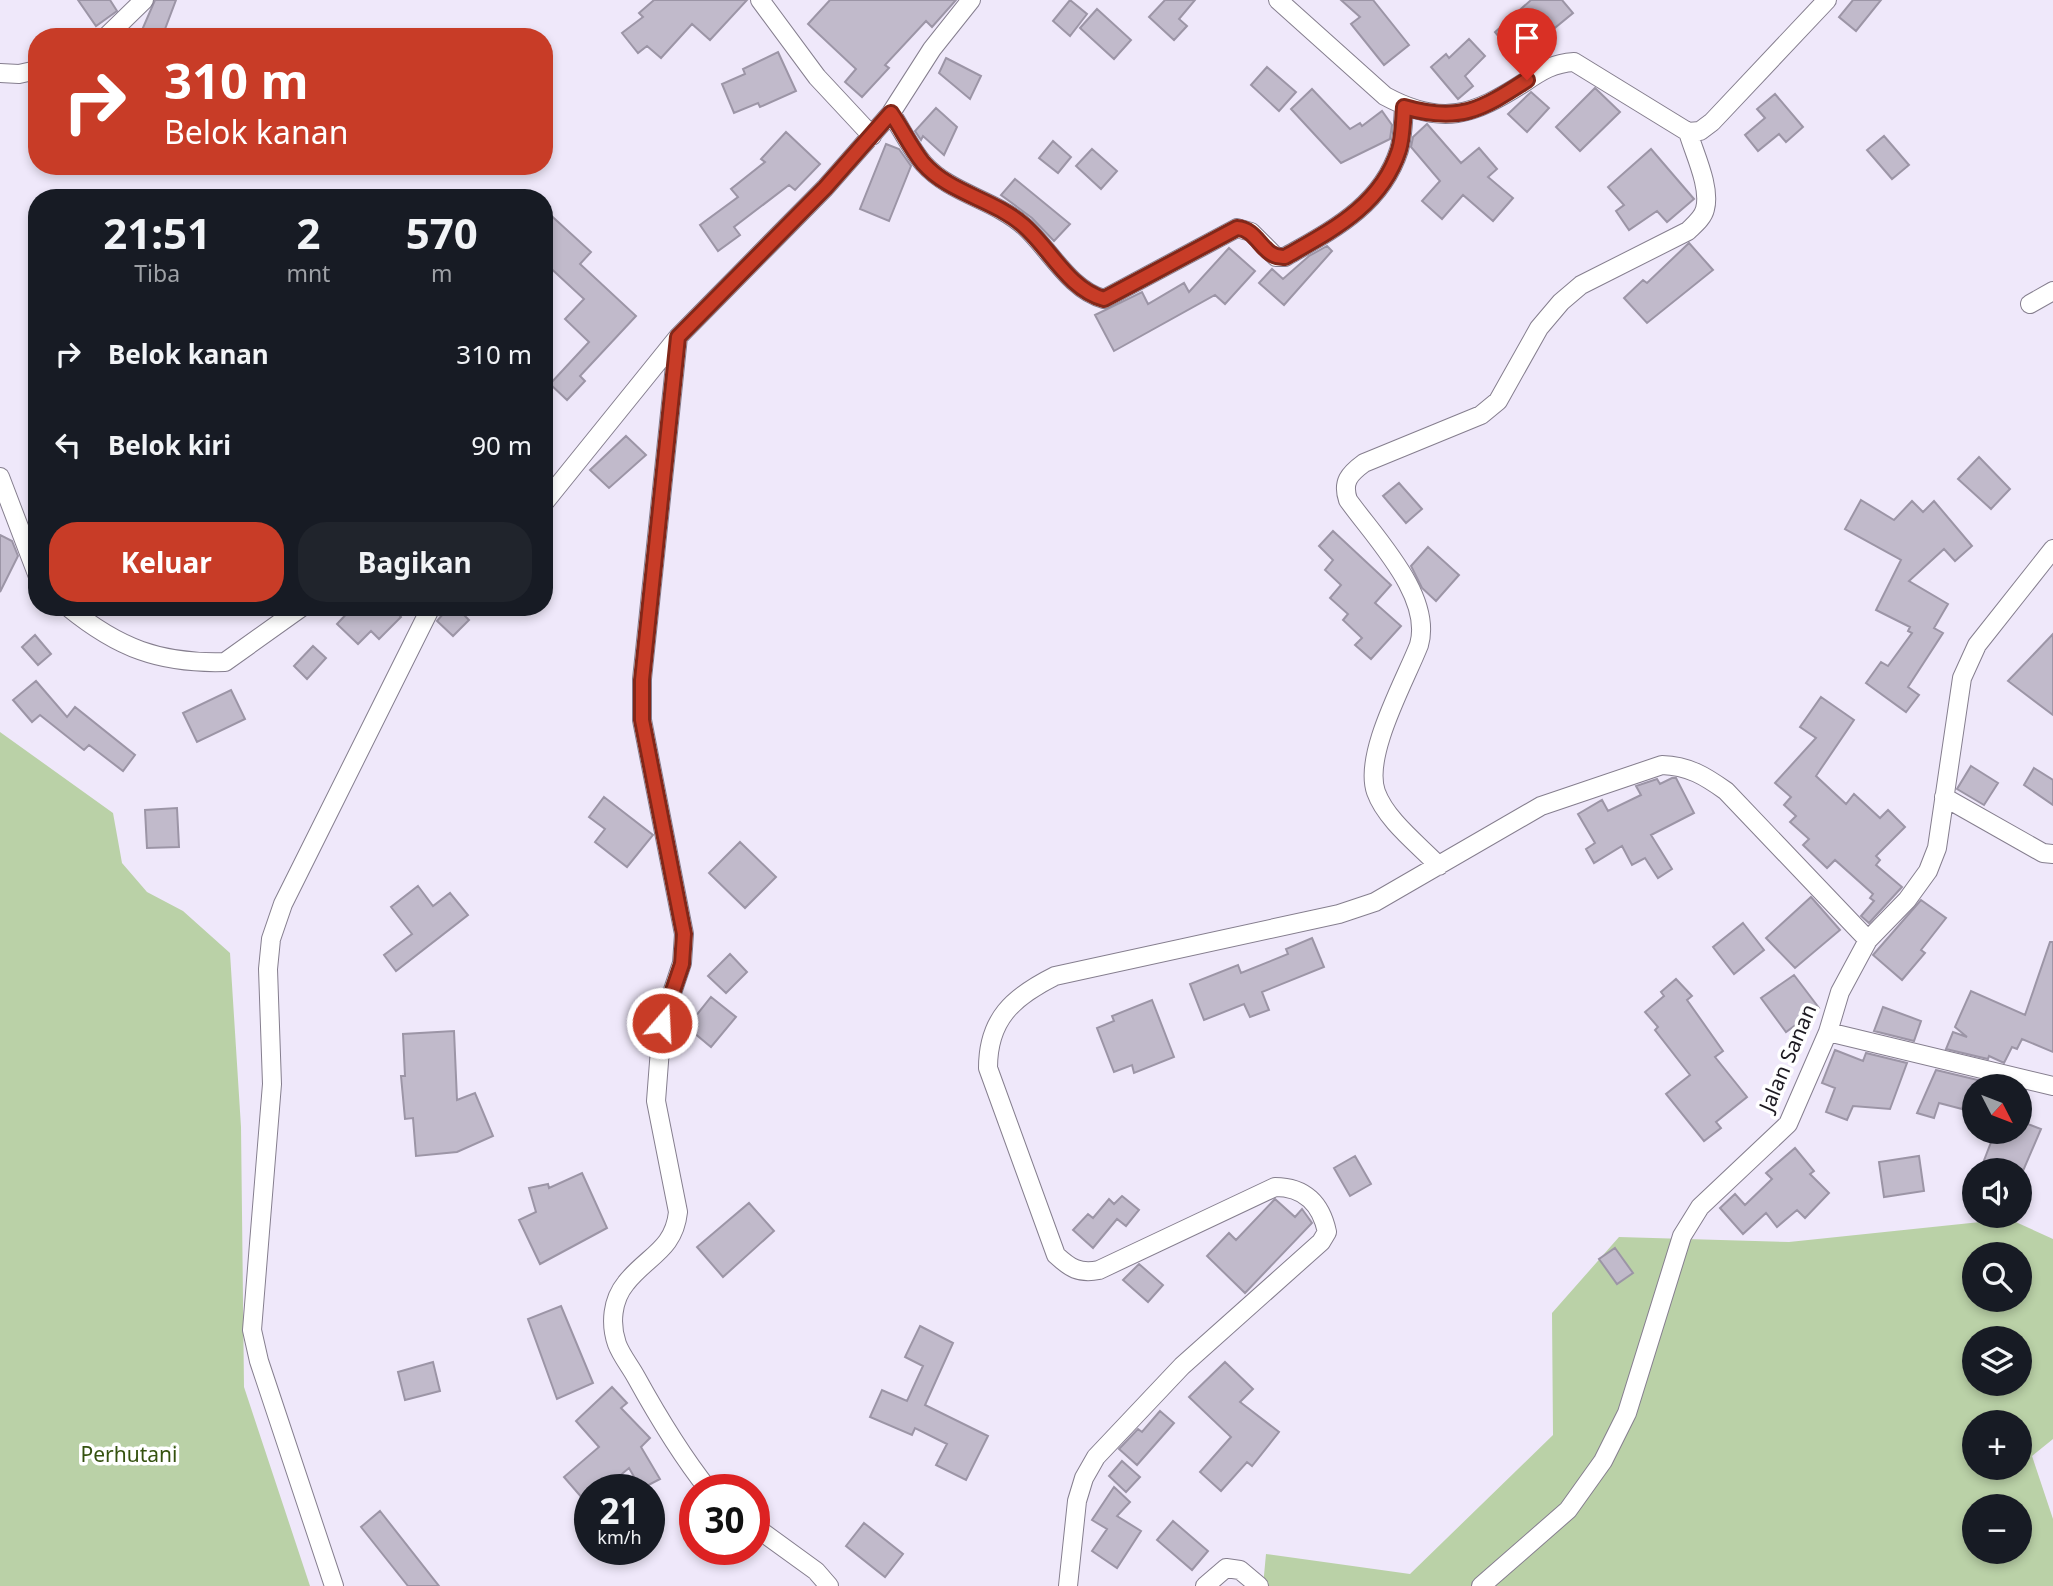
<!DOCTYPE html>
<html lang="id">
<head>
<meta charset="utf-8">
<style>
	body { margin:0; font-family:"Noto Sans",sans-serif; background:#20242c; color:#f1f3f6; height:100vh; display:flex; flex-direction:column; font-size:26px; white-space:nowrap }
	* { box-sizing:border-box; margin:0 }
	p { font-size:23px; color:#9ea1a6 }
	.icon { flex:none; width:38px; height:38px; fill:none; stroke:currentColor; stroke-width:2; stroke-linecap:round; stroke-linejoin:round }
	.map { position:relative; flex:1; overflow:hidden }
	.sheet { position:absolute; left:28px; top:189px; width:525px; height:427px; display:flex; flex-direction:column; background:#171b24; border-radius:28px; box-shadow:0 4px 10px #0003 }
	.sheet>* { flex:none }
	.top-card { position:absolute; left:28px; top:28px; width:525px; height:147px; border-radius:28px; box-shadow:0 4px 10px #0003; background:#c83c27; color:#fff; overflow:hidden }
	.needle { width:46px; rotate:132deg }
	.controls { position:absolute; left:1962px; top:1074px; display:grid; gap:14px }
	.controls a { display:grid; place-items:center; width:70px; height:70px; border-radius:50%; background:#171b24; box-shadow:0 4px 10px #0003; font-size:35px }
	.speed { position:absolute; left:574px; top:1474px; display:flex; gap:14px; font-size:35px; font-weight:700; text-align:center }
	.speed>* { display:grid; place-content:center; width:91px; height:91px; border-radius:50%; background:#171b24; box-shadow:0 4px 10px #0003; line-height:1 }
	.speed small { font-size:18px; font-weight:400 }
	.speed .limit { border:10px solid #d22; background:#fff; color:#111 }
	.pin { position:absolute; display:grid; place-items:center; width:60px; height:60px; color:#fff; margin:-72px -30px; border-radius:50% 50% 50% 0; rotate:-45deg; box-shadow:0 0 7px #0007 }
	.pin .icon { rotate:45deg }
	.me { position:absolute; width:77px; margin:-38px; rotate:19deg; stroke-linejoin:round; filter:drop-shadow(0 0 5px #0008) }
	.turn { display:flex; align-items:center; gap:24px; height:147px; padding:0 21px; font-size:32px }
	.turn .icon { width:91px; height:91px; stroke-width:2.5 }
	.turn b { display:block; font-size:49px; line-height:60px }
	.eta { display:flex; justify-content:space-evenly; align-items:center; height:119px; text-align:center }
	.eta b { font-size:42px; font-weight:700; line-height:49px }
	.cta { display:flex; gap:14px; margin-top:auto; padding:14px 21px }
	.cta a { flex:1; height:80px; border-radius:28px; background:#c83c27; color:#fff; font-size:28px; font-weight:700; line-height:80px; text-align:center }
	.cta a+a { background:#20242c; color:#f1f3f6 }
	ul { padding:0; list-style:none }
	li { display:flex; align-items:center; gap:21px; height:91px; padding:0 21px }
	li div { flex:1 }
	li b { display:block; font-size:26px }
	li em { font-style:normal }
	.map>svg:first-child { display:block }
	.green { fill:#bad1a7; fill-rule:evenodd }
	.building { fill:#c1bacb; stroke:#9c95a6; stroke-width:2 }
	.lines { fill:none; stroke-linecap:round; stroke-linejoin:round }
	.street-casing { stroke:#857e8e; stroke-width:20 }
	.street { stroke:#fff; stroke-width:18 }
	.route-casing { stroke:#822719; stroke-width:18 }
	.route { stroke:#c83c27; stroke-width:12 }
	.labels { text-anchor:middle; stroke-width:7; stroke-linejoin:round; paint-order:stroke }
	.street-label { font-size:21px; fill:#1d1a21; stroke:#fff }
	.park-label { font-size:21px; fill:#35520f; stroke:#fff }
</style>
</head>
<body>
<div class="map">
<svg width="2053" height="1586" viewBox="0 0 2053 1586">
	<rect width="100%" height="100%" fill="#efe8fa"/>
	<path class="green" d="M0 732 113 813 122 863 147 892 183 911 230 953 241 1127 244 1387 310 1586H0Z
		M2009 1219 2053 1239V1439L2032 1456 2053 1519V1586H1263L1266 1554 1410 1574 1553 1435 1552 1313 1619 1237 1789 1242ZM1974 1255H2020V1300H1974ZM1974 1339H2020V1384H1974ZM1974 1423H2020V1468H1974ZM1974 1507H2020V1552H1974Z"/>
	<path class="building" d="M78 0H110L117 11 96 26Z
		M155 0H176L162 37H139Z
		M654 0H747L710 40 692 24 661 58 647 46 638 53 622 33 643 17 639 13Z
		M830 0H956L932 27 926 21 885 65 889 68 862 97 845 82 856 69 808 24Z
		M1070 0 1087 14 1070 36 1053 21Z
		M1165 0H1195L1179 19 1187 26 1174 40 1149 17Z
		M1341 0H1373L1409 45 1384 65 1351 24 1360 17Z
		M1531 0H1562L1573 13 1517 59 1495 32Z
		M1853 0H1881L1856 31 1839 17Z
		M1097 9 1131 40 1114 59 1080 28Z
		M1469 39 1485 56 1465 76 1473 86 1458 99 1431 67 1446 54 1449 58Z
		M778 52 796 91 760 107 758 103 734 113 722 84 745 74 743 69Z
		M946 58 981 76 970 99 939 73Z
		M1267 67 1296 92 1279 111 1251 85Z
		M1595 88 1620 112 1580 151 1556 127Z
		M1312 89 1350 129 1360 123 1362 126 1382 111 1392 125 1390 139 1341 163 1291 109Z
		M1531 92 1549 108 1527 132 1508 114Z
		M1775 94 1803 127 1786 142 1779 134 1758 151 1745 135 1765 118 1757 109Z
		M936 108 957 127 944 155 923 136 921 140 915 131Z
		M1427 124 1461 163 1479 148 1497 169 1488 177 1513 198 1493 221 1463 195 1442 219 1422 201 1440 181 1411 147 1413 137Z
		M786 132 820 164 795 190 789 185 734 227 740 235 718 251 700 225 738 197 731 189 765 162 761 159Z
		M1884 136 1909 165 1892 179 1867 150Z
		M1053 141 1071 157 1058 173 1039 158Z
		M886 144 899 149 911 166 889 221 860 209Z
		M1092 149 1117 171 1101 189 1076 166Z
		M1651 149 1694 199 1667 222 1657 211 1629 230 1616 211 1624 205 1608 187Z
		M1015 179 1070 224 1054 241 1032 218 1001 195Z
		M544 209 591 252 580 264 636 316 580 376 585 381 567 400 550 384 589 342 565 319 584 299 544 262Z
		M1689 243 1713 270 1647 323 1624 298 1643 280 1647 283Z
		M1327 246 1332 251 1284 305 1259 283 1272 269 1283 279 1309 256Z
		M1229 248 1255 271 1225 304 1215 295 1114 351 1095 315 1142 292 1148 304 1184 283 1189 292Z
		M626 436 646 455 609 488 590 470Z
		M1979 457 2010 489 1991 509 1958 479Z
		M1399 483 1422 509 1406 523 1383 496Z
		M1861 500 1894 520 1912 501 1923 512 1934 501 1972 546 1955 561 1944 549 1909 581 1948 604 1934 628 1943 633 1908 687 1919 695 1906 712 1866 683 1881 662 1888 666 1912 633 1908 631 1910 627 1876 610 1901 560 1845 529Z
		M1333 531 1391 585 1375 603 1401 626 1371 659 1355 645 1362 638 1343 620 1348 614 1330 598 1341 585 1325 570 1333 560 1319 546Z
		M0 535 12 541 18 556 0 592Z
		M1428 547 1459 575 1436 601 1422 588 1411 566Z
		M353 607H392L401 617 379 639 371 631 358 644 337 624Z
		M449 607H456L469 620 453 636 437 621Z
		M2053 634V715L2008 681Z
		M35 635 51 654 38 665 22 647Z
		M313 646 326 658 307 679 294 666Z
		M36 681 67 717 75 707 135 755 123 771 89 745 84 750 40 715 32 722 13 700Z
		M231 690 245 719 197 742 183 713Z
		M1821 697 1854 720 1816 776 1846 804 1854 794 1880 818 1888 810 1905 827 1876 856 1880 860 1876 865 1902 887 1869 923 1861 916 1874 901 1870 898 1873 894 1835 860 1827 868 1803 845 1809 839 1790 822 1796 816 1784 805 1791 797 1775 783 1816 738 1800 727Z
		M1971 766 1998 783 1984 805 1957 789Z
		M2034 768 2053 780V805L2024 785Z
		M1672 778H1676L1694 813 1651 835 1672 869 1658 878 1645 858 1632 865 1622 846 1594 863 1586 849 1595 843 1578 814 1602 800 1608 811 1641 795 1636 786 1657 779 1660 784Z
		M604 797 653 835 627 867 595 842 605 829 589 817Z
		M177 808 179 847 147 848 145 810Z
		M740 842 776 877 745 908 709 873Z
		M418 886 433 906 450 893 468 915 396 971 384 955 412 934 391 907Z
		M1811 897 1840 930 1795 968 1766 938Z
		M1921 900 1946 918 1921 950 1925 953 1902 980 1873 955Z
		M1743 923 1764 950 1734 974 1713 947Z
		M1312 938 1324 967 1262 992 1269 1010 1250 1017 1244 1004 1204 1020 1190 984 1238 965 1241 973 1288 954 1286 949Z
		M2050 942H2053V1052L2022 1039 2017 1049 2012 1047 2004 1063 1989 1056 1988 1059 1946 1049 1953 1032 1967 1037 1955 1027 1971 991 2025 1015Z
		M730 954 747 972 726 993 708 976Z
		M1794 975 1819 1008 1786 1032 1761 998Z
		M1676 979 1692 996 1687 1000 1723 1051 1715 1057 1747 1097 1716 1122 1721 1128 1704 1141 1666 1094 1690 1075 1655 1030 1658 1027 1645 1012 1664 996 1661 992Z
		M711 997 736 1017 711 1047 687 1027Z
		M1152 1000 1174 1057 1134 1073 1132 1065 1114 1072 1097 1028 1114 1021 1112 1016Z
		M1883 1007 1921 1021 1914 1041 1874 1031Z
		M454 1031 457 1100 475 1093 493 1136 457 1152 416 1156 413 1118 405 1119 401 1076H405L403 1034Z
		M1835 1050 1863 1061 1866 1053 1907 1063 1890 1109 1853 1106 1847 1120 1826 1112 1835 1088 1822 1083Z
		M1936 1070 1982 1081 1980 1087H1974V1102L1965 1099 1962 1109 1939 1103 1934 1118 1917 1113Z
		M2020 1121 2041 1129 2023 1171 2020 1174V1171H1989L1991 1167 1983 1163 1995 1132H2020Z
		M1795 1148 1814 1171 1810 1174 1829 1193 1805 1218 1797 1210 1777 1227 1766 1213 1743 1234 1720 1208 1735 1194 1745 1205 1772 1179 1766 1173Z
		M1355 1156 1371 1184 1350 1196 1334 1168Z
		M1919 1156 1924 1191 1884 1197 1879 1162Z
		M582 1173 607 1228 540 1264 519 1220 536 1212 529 1188 548 1184 549 1188Z
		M1122 1196 1139 1210 1126 1226 1117 1219 1093 1248 1073 1230 1088 1214 1093 1218 1109 1199 1114 1204Z
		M1275 1199 1295 1217 1302 1209 1312 1223 1245 1293 1207 1256 1229 1233 1236 1240Z
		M749 1203 774 1231 723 1277 697 1247Z
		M1615 1248 1633 1273 1617 1284 1599 1259Z
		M1139 1264 1163 1285 1148 1302 1123 1280Z
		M561 1306 593 1383 557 1399 528 1319Z
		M920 1326 953 1343 925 1405 988 1436 966 1480 936 1465 947 1444 915 1428 912 1435 870 1417 882 1390 907 1401 923 1366 905 1357Z
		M433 1362 440 1391 405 1400 398 1372Z
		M1225 1362 1253 1389 1240 1402 1279 1432 1252 1466 1247 1462 1221 1491 1200 1472 1231 1437 1189 1397Z
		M612 1387 627 1403 621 1408 650 1438 641 1447 660 1479 641 1489 629 1468 604 1489H590V1507L564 1477 599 1447 576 1421Z
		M1160 1411 1174 1423 1137 1465 1119 1449 1138 1429 1142 1432Z
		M1122 1461 1140 1477 1126 1492 1109 1476Z
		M1114 1487 1130 1502 1117 1516 1141 1531 1117 1568 1092 1551 1107 1529 1092 1520Z
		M380 1511 439 1586H408L361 1527Z
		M1173 1521 1208 1551 1192 1570 1157 1540Z
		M864 1523 903 1554 885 1577 846 1546Z"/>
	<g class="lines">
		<g class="street-casing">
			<path id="street" d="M760 0 817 77 872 136
				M1278 0 1385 96C1442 127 1474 115 1525 82 1541 71 1554 63 1574 62L1688 132 1700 131 1712 122 1827 0
				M106 37 144 0
				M0 73 19 74 37 70
				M891 113C902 130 911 149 924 164 951 194 996 200 1025 227 1050 250 1070 290 1104 299L1237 228 1251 232 1276 257H1285C1332 230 1381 206 1399 150 1403 137 1403 121 1404 107
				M2030 304 2053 291
				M678 337 642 679V720L684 934 682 963 662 1023 656 1101 678 1212C674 1250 647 1256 626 1283 612 1300 610 1324 617 1344 621 1355 630 1366 636 1377 657 1415 681 1455 708 1489
				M0 477 37 574
				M544 503 678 337 825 188 891 113 932 49 971 0
				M68 607C118 648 160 664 225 662L302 607
				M1944 797 2043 853 2053 854
				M1439 866C1419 845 1386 820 1376 792 1363 755 1405 681 1419 645 1433 596 1375 538 1348 500 1342 482 1349 474 1364 463L1481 415 1498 401 1539 328 1561 302 1581 285 1688 231C1694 225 1703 218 1705 209 1711 187 1694 153 1688 132
				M1828 1032 2053 1086
				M754 1526 816 1571 829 1586
				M334 1586 259 1361 252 1330 272 1084 268 969 271 939 283 904 431 607
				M1068 1586 1077 1501 1084 1478 1096 1457 1182 1366 1321 1242 1327 1232C1321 1204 1305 1187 1275 1187L1099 1270C1079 1274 1070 1268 1056 1255L988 1068C988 1019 1013 997 1055 976L1339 914 1375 902 1541 806 1662 765C1689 766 1705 776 1726 791L1868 940
				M1205 1586 1226 1568 1240 1570 1259 1586
				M1481 1586 1568 1510 1603 1461 1627 1413 1682 1236 1700 1207 1788 1124 1828 1032 1840 992 1868 940 1907 900 1928 871 1937 848 1962 678 1977 645 2053 549"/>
		</g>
		<use href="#street" class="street"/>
	</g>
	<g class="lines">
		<g class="route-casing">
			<path id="route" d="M662 1023 682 964 684 934 642 720V680L678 337 825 188 891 113C902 129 911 148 923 163 949 193 993 199 1023 225 1050 248 1068 289 1104 299L1237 228C1259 229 1262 259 1285 257 1332 230 1381 206 1399 150 1403 137 1403 121 1404 107 1459 123 1481 110 1527 80"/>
		</g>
		<use href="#route" class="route"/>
	</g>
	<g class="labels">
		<g class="street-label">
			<text transform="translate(1788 1058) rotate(-67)" y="7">Jalan Sanan</text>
		</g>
		<g class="park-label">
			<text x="129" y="1462">Perhutani</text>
		</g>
	</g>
</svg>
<div class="controls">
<a><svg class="needle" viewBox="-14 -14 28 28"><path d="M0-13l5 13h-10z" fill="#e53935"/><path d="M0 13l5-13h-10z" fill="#9ea1a6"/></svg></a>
<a><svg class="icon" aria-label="sound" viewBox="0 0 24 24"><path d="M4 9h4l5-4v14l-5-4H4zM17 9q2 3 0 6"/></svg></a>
<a><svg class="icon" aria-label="search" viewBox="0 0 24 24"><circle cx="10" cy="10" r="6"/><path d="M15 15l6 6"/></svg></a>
<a><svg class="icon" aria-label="layers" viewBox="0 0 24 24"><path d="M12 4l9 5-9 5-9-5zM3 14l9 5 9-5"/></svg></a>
<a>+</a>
<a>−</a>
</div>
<div class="speed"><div>21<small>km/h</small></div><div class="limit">30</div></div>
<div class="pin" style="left:1527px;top:80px;background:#d93025"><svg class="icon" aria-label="arrive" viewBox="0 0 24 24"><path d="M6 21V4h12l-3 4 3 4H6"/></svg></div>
<svg class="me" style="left:662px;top:1023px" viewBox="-20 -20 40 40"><circle r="17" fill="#c83c27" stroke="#fff" stroke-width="3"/><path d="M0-11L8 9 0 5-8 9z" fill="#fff"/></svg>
<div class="top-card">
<div class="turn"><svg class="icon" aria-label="right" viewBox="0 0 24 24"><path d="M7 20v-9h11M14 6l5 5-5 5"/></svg><div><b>310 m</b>Belok kanan</div></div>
</div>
<section class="sheet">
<div class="eta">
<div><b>21:51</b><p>Tiba</p></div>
<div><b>2</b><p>mnt</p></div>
<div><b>570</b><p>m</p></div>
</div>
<ul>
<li><svg class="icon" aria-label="right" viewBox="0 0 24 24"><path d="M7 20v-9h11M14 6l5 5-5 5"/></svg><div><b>Belok kanan</b></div><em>310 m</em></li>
<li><svg class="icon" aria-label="left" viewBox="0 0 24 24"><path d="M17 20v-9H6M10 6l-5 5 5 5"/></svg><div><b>Belok kiri</b></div><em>90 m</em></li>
</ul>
<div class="cta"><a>Keluar</a><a>Bagikan</a></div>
</section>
</div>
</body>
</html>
